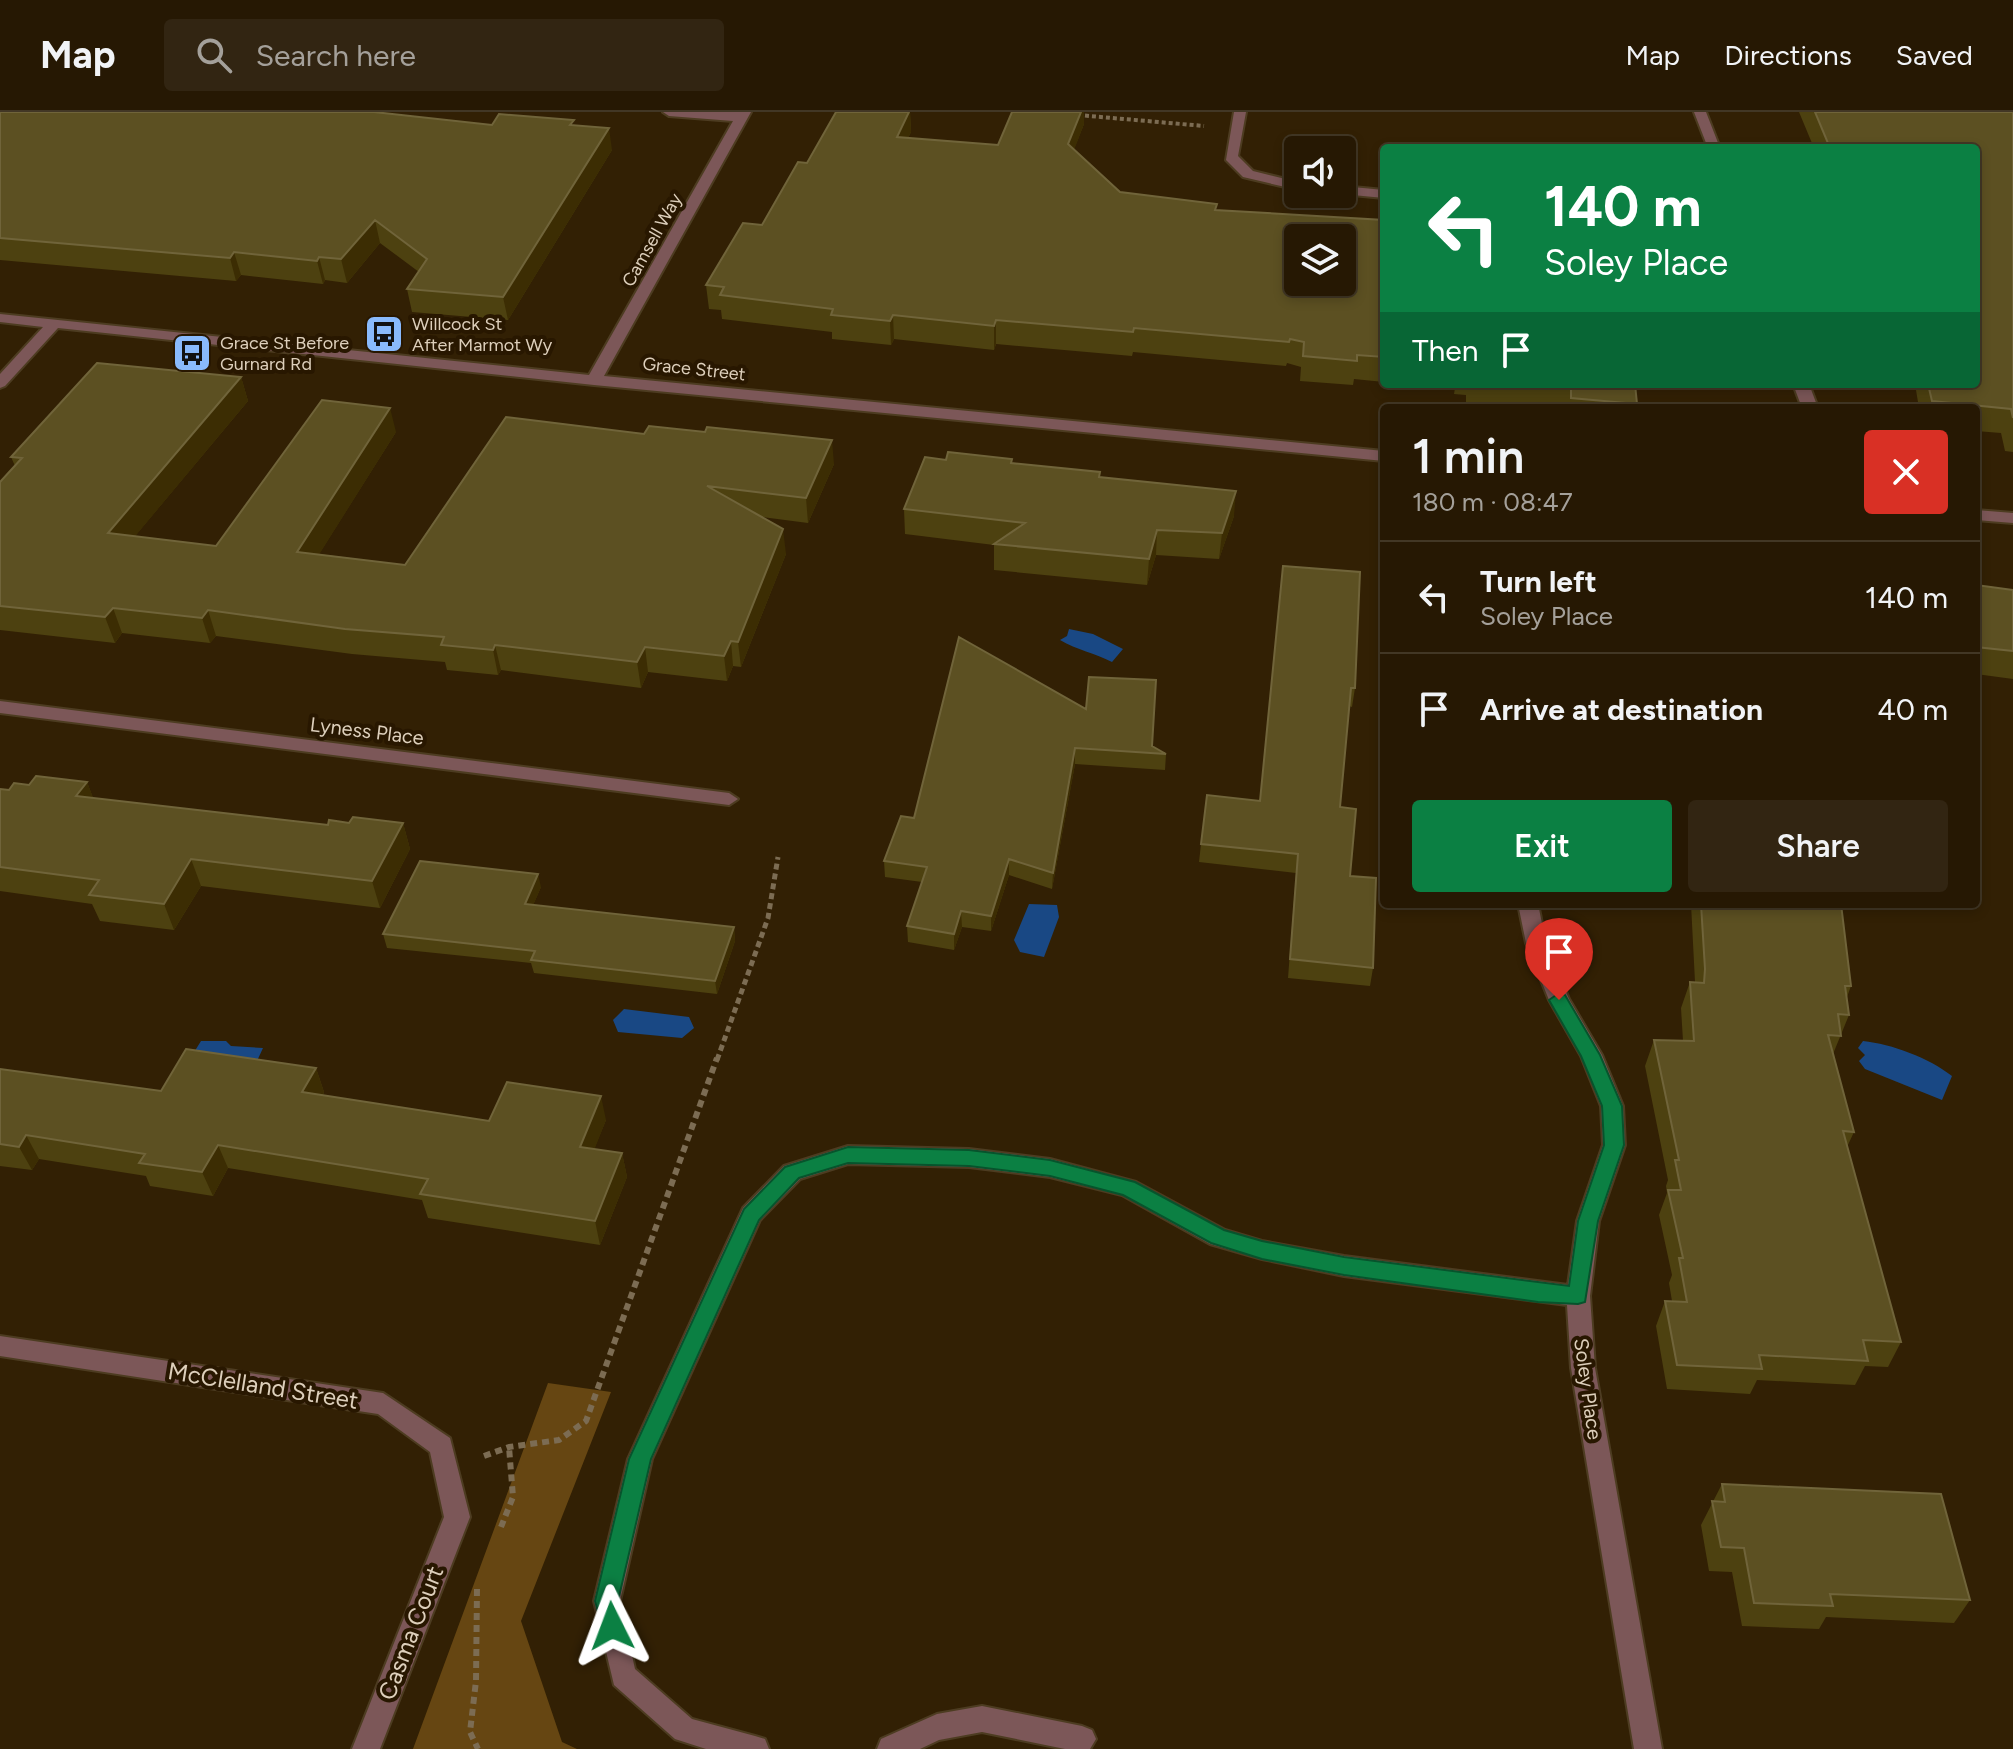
<!DOCTYPE html>
<html lang="en">
<head>
<meta charset="utf-8">
<style>
	body { margin:0; font-family:Figtree,sans-serif; background:#322512; color:#f1f3f6; height:100vh; display:flex; flex-direction:column; font-size:30px; white-space:nowrap }
	* { box-sizing:border-box; margin:0 }
	p { font-size:26px; color:#a4a09a }
	.icon { flex:none; width:44px; height:44px; fill:none; stroke:currentColor; stroke-width:2; stroke-linecap:round; stroke-linejoin:round }
	.map { position:relative; flex:1; overflow:hidden }
	.sheet { position:absolute; left:1380px; top:292px; width:600px; height:504px; display:flex; flex-direction:column; background:#261803; border-radius:8px; box-shadow:0 4px 12px #0003,0 0 0 2px #423725 }
	.sheet>* { flex:none }
	.guide { position:absolute; left:1380px; top:32px; width:600px; height:244px; border-radius:8px; box-shadow:0 4px 12px #0003,0 0 0 2px #423725; background:#0b8043; color:#fff; overflow:hidden }
	.buttons { position:absolute; left:1284px; top:24px; display:grid; gap:16px }
	.buttons a { display:grid; place-items:center; width:72px; height:72px; border-radius:8px; background:#261803; box-shadow:0 4px 12px #0003,0 0 0 2px #423725; font-size:40px }
	.pin { position:absolute; display:grid; place-items:center; width:68px; height:68px; color:#fff; margin:-82px -34px; border-radius:50% 50% 50% 0; rotate:-45deg; box-shadow:0 0 8px #0007 }
	.pin .icon { rotate:45deg }
	.me { position:absolute; width:88px; margin:-44px; rotate:357deg; stroke-linejoin:round; filter:drop-shadow(0 0 6px #0008) }
	.turn { display:flex; align-items:center; gap:28px; height:168px; padding:0 32px; font-size:36px }
	.turn .icon { width:104px; height:104px; stroke-width:2.5 }
	.turn b { display:block; font-size:56px; line-height:68px }
	.then { display:flex; align-items:center; height:76px; padding:0 32px; background:#0003; gap:16px; font-size:30px }
	.round { display:grid; place-items:center; flex:none; width:84px; height:84px; border-radius:8px; background:#322512 }
	.summary { display:flex; align-items:center; justify-content:space-between; height:136px; padding:0 32px }
	h1 { font-size:48px; font-weight:600; line-height:60px }
	.button { display:flex; gap:16px; margin-top:auto; padding:16px 32px }
	.button a { flex:1; height:92px; border-radius:8px; background:#0b8043; color:#fff; font-size:32px; font-weight:600; line-height:92px; text-align:center }
	.button a+a { background:#322512; color:#f1f3f6 }
	ul { padding:0; list-style:none }
	li { display:flex; align-items:center; gap:24px; height:112px; padding:0 32px; border-top:2px solid #423725 }
	li div { flex:1 }
	li b { display:block; font-size:30px }
	li em { font-style:normal }
	header { display:flex; align-items:center; gap:48px; box-sizing:border-box; height:112px; padding:0 40px; background:#261803; border-bottom:2px solid #423725 }
	header strong { font-size:38px }
	nav { display:flex; gap:44px; margin-inline-start:auto; font-size:28px }
	.search { width:560px; height:72px; background:#322512; display:flex; align-items:center; gap:20px; box-sizing:border-box; padding:0 28px; border-radius:8px; color:#a4a09a; font-size:30px }
	.map>svg:first-child { display:block }
	.green { fill:#664612 }
	.water { fill:#194884 }
	.lines { fill:none; stroke-linecap:round; stroke-linejoin:round }
	.minor-casing { stroke:#4d3c21; stroke-width:4 }
	.path-far2 { stroke:#7c6c53; stroke-width:4; stroke-dasharray:4 3; stroke-linecap:butt }
	.path-far1 { stroke:#7c6c53; stroke-width:5; stroke-dasharray:6 4; stroke-linecap:butt }
	.path { stroke:#7c6c53; stroke-width:6; stroke-dasharray:7 5; stroke-linecap:butt }
	.minor { fill:#7c5758; fill-rule:evenodd }
	.wall { fill:#4d4110 }
	.shaded-wall { fill:#3c2d03 }
	.building { fill:#5c5022; stroke:#70643a; stroke-width:2; fill-rule:evenodd }
	.route { fill:#0b8043; stroke:#07532c; stroke-width:2 }
	.labels { text-anchor:middle; stroke-width:8; stroke-linejoin:round; paint-order:stroke }
	.far-street-label { font-size:18px; fill:#ddcfbb; stroke:#281700 }
	.far-poi-label { font-size:18px; fill:#ddcfbb; stroke:#281700; text-anchor:start }
	.street-label { font-size:20px; fill:#ddcfbb; stroke:#281700 }
	.near-street-label { font-size:24px; fill:#ddcfbb; stroke:#281700 }
</style>
</head>
<body>
<header>
<strong>Map</strong>
<div class="search"><svg class="icon" aria-label="search" viewBox="0 0 24 24"><circle cx="10" cy="10" r="6"/><path d="M15 15l6 6"/></svg>Search here</div>
<nav><a>Map</a><a>Directions</a><a>Saved</a></nav>
</header>
<div class="map">
<svg width="2013" height="1637" viewBox="0 0 2013 1637">
	<rect width="100%" height="100%" fill="#322004"/>
	<path class="green" d="M548 1271 611 1280 521 1509 562 1630 577 1637H413Z"/>
	<path class="water" d="M1069 517 1093 522 1123 537 1112 550C1095 541 1077 538 1060 528L1067 524Z
		M1029 792 1057 793 1059 805 1044 845 1020 840 1014 828Z
		M624 897 689 905 694 916 682 926 618 920 613 908Z
		M201 929H226L231 934 263 936 251 962 188 950Z
		M1863 929C1892 932 1929 946 1952 964L1942 988 1865 957 1859 949 1865 943 1858 936Z"/>
	<g class="lines">
		<g class="minor-casing">
			<path id="minor" d="M663 0H751L604 264 1384 339V349L594 273 58 216 5 274 0 276V262L43 215 0 210V202L589 263 733 9 669 4Z
				M1234 0H1246L1238 44 1253 59 1298 70V78L1243 65 1226 48Z
				M1694 0H1706L1720 36H1708Z
				M1342 74 1384 78V86L1342 82Z
				M1793 272H1809L1818 296H1802Z
				M1976 398 2013 401V411L1976 408Z
				M0 589 729 681 738 687 729 693 0 601Z
				M1518 792H1538L1546 831 1569 887 1602 943 1623 994 1625 1033 1599 1109 1590 1184 1595 1256 1662 1637H1634L1571 1256 1567 1193 1344 1164 1262 1147 1210 1132 1122 1083 1050 1065 969 1055 848 1052 800 1067 760 1108 652 1347 620 1489 635 1557 692 1607 755 1624 765 1627 769 1637H706L675 1627 614 1573 594 1489 628 1347 743 1096 784 1054 848 1034 969 1037 1050 1047 1136 1070 1225 1118 1262 1129 1344 1144 1568 1173 1577 1109 1603 1033 1601 994 1581 944 1549 888 1526 831Z
				M0 1224 383 1281 450 1326 470 1405 380 1637H352L444 1405 430 1340 378 1302 0 1244Z
				M982 1594 1082 1614 1092 1618 1096 1627 1090 1637H1065L982 1620 939 1628 920 1637H877L881 1627 937 1602Z"/>
		</g>
		<path class="path-far2" d="M1078 3 1204 14"/>
		<path class="path-far1" d="M717 948 768 806 778 745"/>
		<path class="path" d="M484 1344 509 1335 559 1328 586 1309 717 946
			M501 1415 513 1385 509 1335
			M477 1477 476 1569 470 1620 478 1637"/>
		<use href="#minor" class="minor"/>
	</g>
	<path class="wall" d="M0 0 492 13H575L612 38 508 208 412 200 407 177 419 160 380 131 347 171 325 168 323 172 241 163 236 169 0 148Z
		M836 0H910L911 20 908 26 998 33 1012 0H1084V12L1074 37 1120 80 1216 98 1384 108V270L1354 267 1353 273 1300 269 1301 255 1287 251 1286 254 1133 240 1132 244 996 232 994 238 894 227 891 233 832 227V220L722 207 721 198 709 197 706 173 762 113 807 51Z
		M1799 0H2013V340L2005 339 2001 321 1976 319V296H1919L1915 272H1976V36H1814Z
		M241 265 248 289 135 424 216 434 396 320 319 442 405 453 506 305 834 352 808 411 762 405 786 442 741 555 733 554 727 569 648 560 641 576 501 558 498 563 447 558 445 550 352 542 216 524 210 531 122 521 115 531 0 518V370L15 354 11 345Z
		M1412 272H1653L1652 276 1635 274 1637 292 1636 296H1549L1466 290V283L1454 282 1455 276Z
		M1012 347V351L1100 360V365L1234 404 1219 447 1156 443 1147 473 994 458V433L905 422 904 397 946 348Z
		M1283 454 1355 576 1352 595 1349 594 1340 695 1350 764 1373 856 1370 874 1288 866 1296 761 1199 750 1201 732 1260 688Z
		M1976 473 2013 478V567L1976 562Z
		M959 525 1166 642 1165 658 1075 652 1052 777 1009 763 991 819 962 815 954 838 908 830 907 814 922 770 885 765 884 749 914 706Z
		M87 670 93 686 328 713 349 711H403L410 737 380 796 201 774 174 818 100 809 92 792 0 779V677L9 678 29 673Z
		M541 775 533 793 734 815 735 829 717 882 534 861 531 851 387 836 383 822Z
		M1691 792H1841L1851 874 1847 885 1849 903 1833 942 1854 1020 1847 1035 1901 1230 1888 1255 1865 1254 1855 1273 1757 1268 1750 1282 1667 1277 1656 1214 1665 1189H1672L1669 1171 1672 1163 1659 1103 1667 1081 1666 1074 1668 1068 1645 954 1654 928 1683 929 1681 896 1690 870H1695Z
		M316 956 324 980 323 983 489 1009 606 1008 594 1037 622 1041 627 1065 600 1133 428 1106 422 1088 228 1056 213 1084 150 1074 146 1064 39 1047 32 1058 0 1054V957L161 979Z
		M1722 1372 1970 1488 1954 1511 1826 1505 1819 1517 1742 1514 1732 1460 1709 1459 1701 1413Z"/>
	<path class="shaded-wall" d="M909 0H910L911 20 898 47 897 25Z
		M1081 0H1084V12L1068 54V32Z
		M609 16 612 38 508 208 503 185Z
		M375 108 380 131 347 171 341 147Z
		M234 140 241 163 236 169 230 146Z
		M319 145 325 168 323 172 317 149Z
		M893 203 894 227 891 233 890 209Z
		M996 208V232L994 238V214Z
		M241 265 248 289 117 446 108 421Z
		M390 296 396 320 305 465 297 440Z
		M832 328 834 352 808 411 806 386Z
		M1236 379 1234 404 1219 447 1222 421Z
		M783 417 786 442 741 555 738 530Z
		M1157 418 1156 443 1147 473 1149 447Z
		M113 496 122 521 115 531 105 505Z
		M208 498 216 524 210 531 202 506Z
		M731 529 733 554 727 569 724 544Z
		M495 533 501 558 498 563 493 538Z
		M645 535 648 560 641 576 637 550Z
		M1075 636V652L1052 777 1053 761Z
		M87 670 97 696 76 684Z
		M403 711 410 737 380 796 372 769Z
		M191 747 201 774 174 818 164 792Z
		M1009 747V763L991 819V804Z
		M538 762 541 775 528 805 525 792Z
		M961 799 962 815 954 838V822Z
		M734 815 735 829 717 882 715 869Z
		M316 956 324 980 311 1004 302 980Z
		M601 984 606 1008 586 1059 580 1035Z
		M26 1023 39 1047 32 1058 19 1035Z
		M218 1033 228 1056 213 1084 202 1060Z
		M622 1041 627 1065 600 1133 595 1109Z"/>
	<path class="building" d="M0 0H374L492 13 499 2 574 8 570 13 609 16 503 185 407 177 427 147 375 108 341 147 319 145 317 149 234 140 230 146 0 126Z
		M836 0H909L897 25 998 33 1012 0H1081L1068 32 1120 80 1217 92 1215 98 1384 108V245L1357 243V249L1303 244 1304 230 1290 227 1289 230 1134 216 1133 220 996 208 994 214 893 203 890 209 831 203 833 197 720 183 724 175 706 173 743 111 762 113 798 50 807 51ZM1298 126H1342V170H1298Z
		M1815 0H2013V306L2011 297 1932 289 1928 272H1976V36H1830Z
		M97 251 241 265 108 421 216 434 322 288 390 296 297 440 405 453 506 305 644 322 649 314 705 320 707 315 832 328 806 386 707 374 783 417 738 530 731 529 724 544 645 535 637 550 495 533 493 538 441 533 444 525 345 517 208 498 202 506 113 496 105 505 0 494V370L22 346 11 345Z
		M1559 272H1635L1637 292 1571 286V273Z
		M948 340 1012 347 1011 351 1100 360 1099 365 1236 379 1222 421 1157 418 1149 447 994 432 1025 411 904 397 925 345 946 348Z
		M1283 454 1360 460 1355 576H1351L1340 695 1356 697 1350 764 1376 766 1373 856 1290 847 1298 742 1201 732 1207 683 1260 689Z
		M1976 473 2013 478V539L1976 535Z
		M959 525 1086 597 1089 565 1156 568 1152 634 1166 642 1075 636 1053 761 1009 747 991 804 961 799 954 822 907 814 927 755 884 749 901 704 914 706Z
		M36 664 87 670 76 684 328 713 329 708 349 711 353 705 403 711 372 769 191 747 164 792 89 783 99 768 0 755V677L9 678 14 671 29 673Z
		M420 749 538 762 525 792 734 815 715 869 531 848 535 839 383 822Z
		M1701 792H1841L1851 874H1845L1849 903 1838 902 1841 924 1828 923 1854 1020 1843 1019 1901 1230 1863 1228 1868 1249 1759 1243 1762 1257 1677 1253 1665 1189 1687 1190 1679 1146H1683L1668 1078H1681L1675 1048H1679L1654 928 1694 929 1690 870 1704 871 1705 857Z
		M186 937 316 956 302 980 489 1009 507 970 601 984 580 1035 622 1041 595 1109 420 1082 428 1067 218 1033 202 1060 139 1051 145 1042 26 1023 19 1035 0 1032V957L161 979Z
		M1722 1372 1941 1382 1970 1488 1830 1482 1833 1494 1754 1491 1744 1436 1721 1435 1712 1389 1725 1390Z"/>
	<path class="route" d="M1559 881 1565 883 1600 943 1622 994 1624 1033 1598 1109 1585 1190 1578 1192 1538 1190 1344 1163 1262 1147 1211 1131 1123 1083 1050 1064 969 1054 848 1051 799 1066 759 1108 651 1347 618 1489 624 1514 620 1522 612 1525 604 1522 595 1489 629 1347 744 1097 785 1055 848 1035 969 1038 1050 1048 1135 1070 1224 1118 1262 1129 1344 1145 1569 1174 1578 1109 1604 1033 1602 994 1581 944 1549 888Z"/>
	<defs>
		<g id="bus-square" transform="scale(2)"><rect x="-9" y="-9" width="18" height="18" rx="4" fill="#89bafc" stroke="#281700"/><path d="M-5-6H5V4H4V6H2V4H-2V6H-4V4H-5ZM-3.5-4V0h7V-4ZM-3.5 1.2v1.5H-2V1.2ZM2 1.2v1.5H3.5V1.2Z" fill="#111"/></g>
	</defs>
	<g fill-rule="evenodd">
		<use href="#bus-square" x="384" y="222"/>
		<use href="#bus-square" x="192" y="241"/>
	</g>
	<g class="labels">
		<g class="far-street-label">
			<text transform="translate(652 128) rotate(-61)" y="6">Camsell Way</text>
			<text transform="translate(694 257) rotate(6)" y="6">Grace Street</text>
		</g>
		<g class="far-poi-label">
			<text x="412" y="218">Willcock St<tspan x="412" dy="21">After Marmot Wy</tspan></text>
			<text x="220" y="237">Grace St Before<tspan x="220" dy="21">Gurnard Rd</tspan></text>
		</g>
		<g class="street-label">
			<text transform="translate(367 619) rotate(7)" y="7">Lyness Place</text>
			<text transform="translate(1588 1277) rotate(82)" y="7">Soley Place</text>
		</g>
		<g class="near-street-label">
			<text transform="translate(263 1274) rotate(9)" y="8">McClelland Street</text>
			<text transform="translate(411 1521) rotate(-69)" y="8">Casma Court</text>
		</g>
	</g>
</svg>
<div class="buttons">
<a><svg class="icon" aria-label="sound" viewBox="0 0 24 24"><path d="M4 9h4l5-4v14l-5-4H4zM17 9q2 3 0 6"/></svg></a>
<a><svg class="icon" aria-label="layers" viewBox="0 0 24 24"><path d="M12 4l9 5-9 5-9-5zM3 14l9 5 9-5"/></svg></a>
</div>
<div class="pin" style="left:1559px;top:888px;background:#d93025"><svg class="icon" aria-label="arrive" viewBox="0 0 24 24"><path d="M6 21V4h12l-3 4 3 4H6"/></svg></div>
<svg class="me" style="left:612px;top:1514px" viewBox="-20 -20 40 40"><path d="M0-17L14 15 0 8-14 15z" fill="#0b8043" stroke="#fff" stroke-width="4"/></svg>
<div class="guide">
<div class="turn"><svg class="icon" aria-label="left" viewBox="0 0 24 24"><path d="M17 20v-9H6M10 6l-5 5 5 5"/></svg><div><b>140 m</b>Soley Place</div></div>
<div class="then">Then<svg class="icon" aria-label="arrive" viewBox="0 0 24 24"><path d="M6 21V4h12l-3 4 3 4H6"/></svg></div>
</div>
<section class="sheet">
<div class="summary"><div><h1>1 min</h1><p>180 m · 08:47</p></div><a class="round" style="background:#d93025;color:#fff"><svg class="icon" aria-label="close" viewBox="0 0 24 24"><path d="M6 6l12 12M18 6L6 18"/></svg></a></div>
<ul>
<li><svg class="icon" aria-label="left" viewBox="0 0 24 24"><path d="M17 20v-9H6M10 6l-5 5 5 5"/></svg><div><b>Turn left</b><p>Soley Place</p></div><em>140 m</em></li>
<li><svg class="icon" aria-label="arrive" viewBox="0 0 24 24"><path d="M6 21V4h12l-3 4 3 4H6"/></svg><div><b>Arrive at destination</b></div><em>40 m</em></li>
</ul>
<div class="button"><a>Exit</a><a>Share</a></div>
</section>
</div>
</body>
</html>
